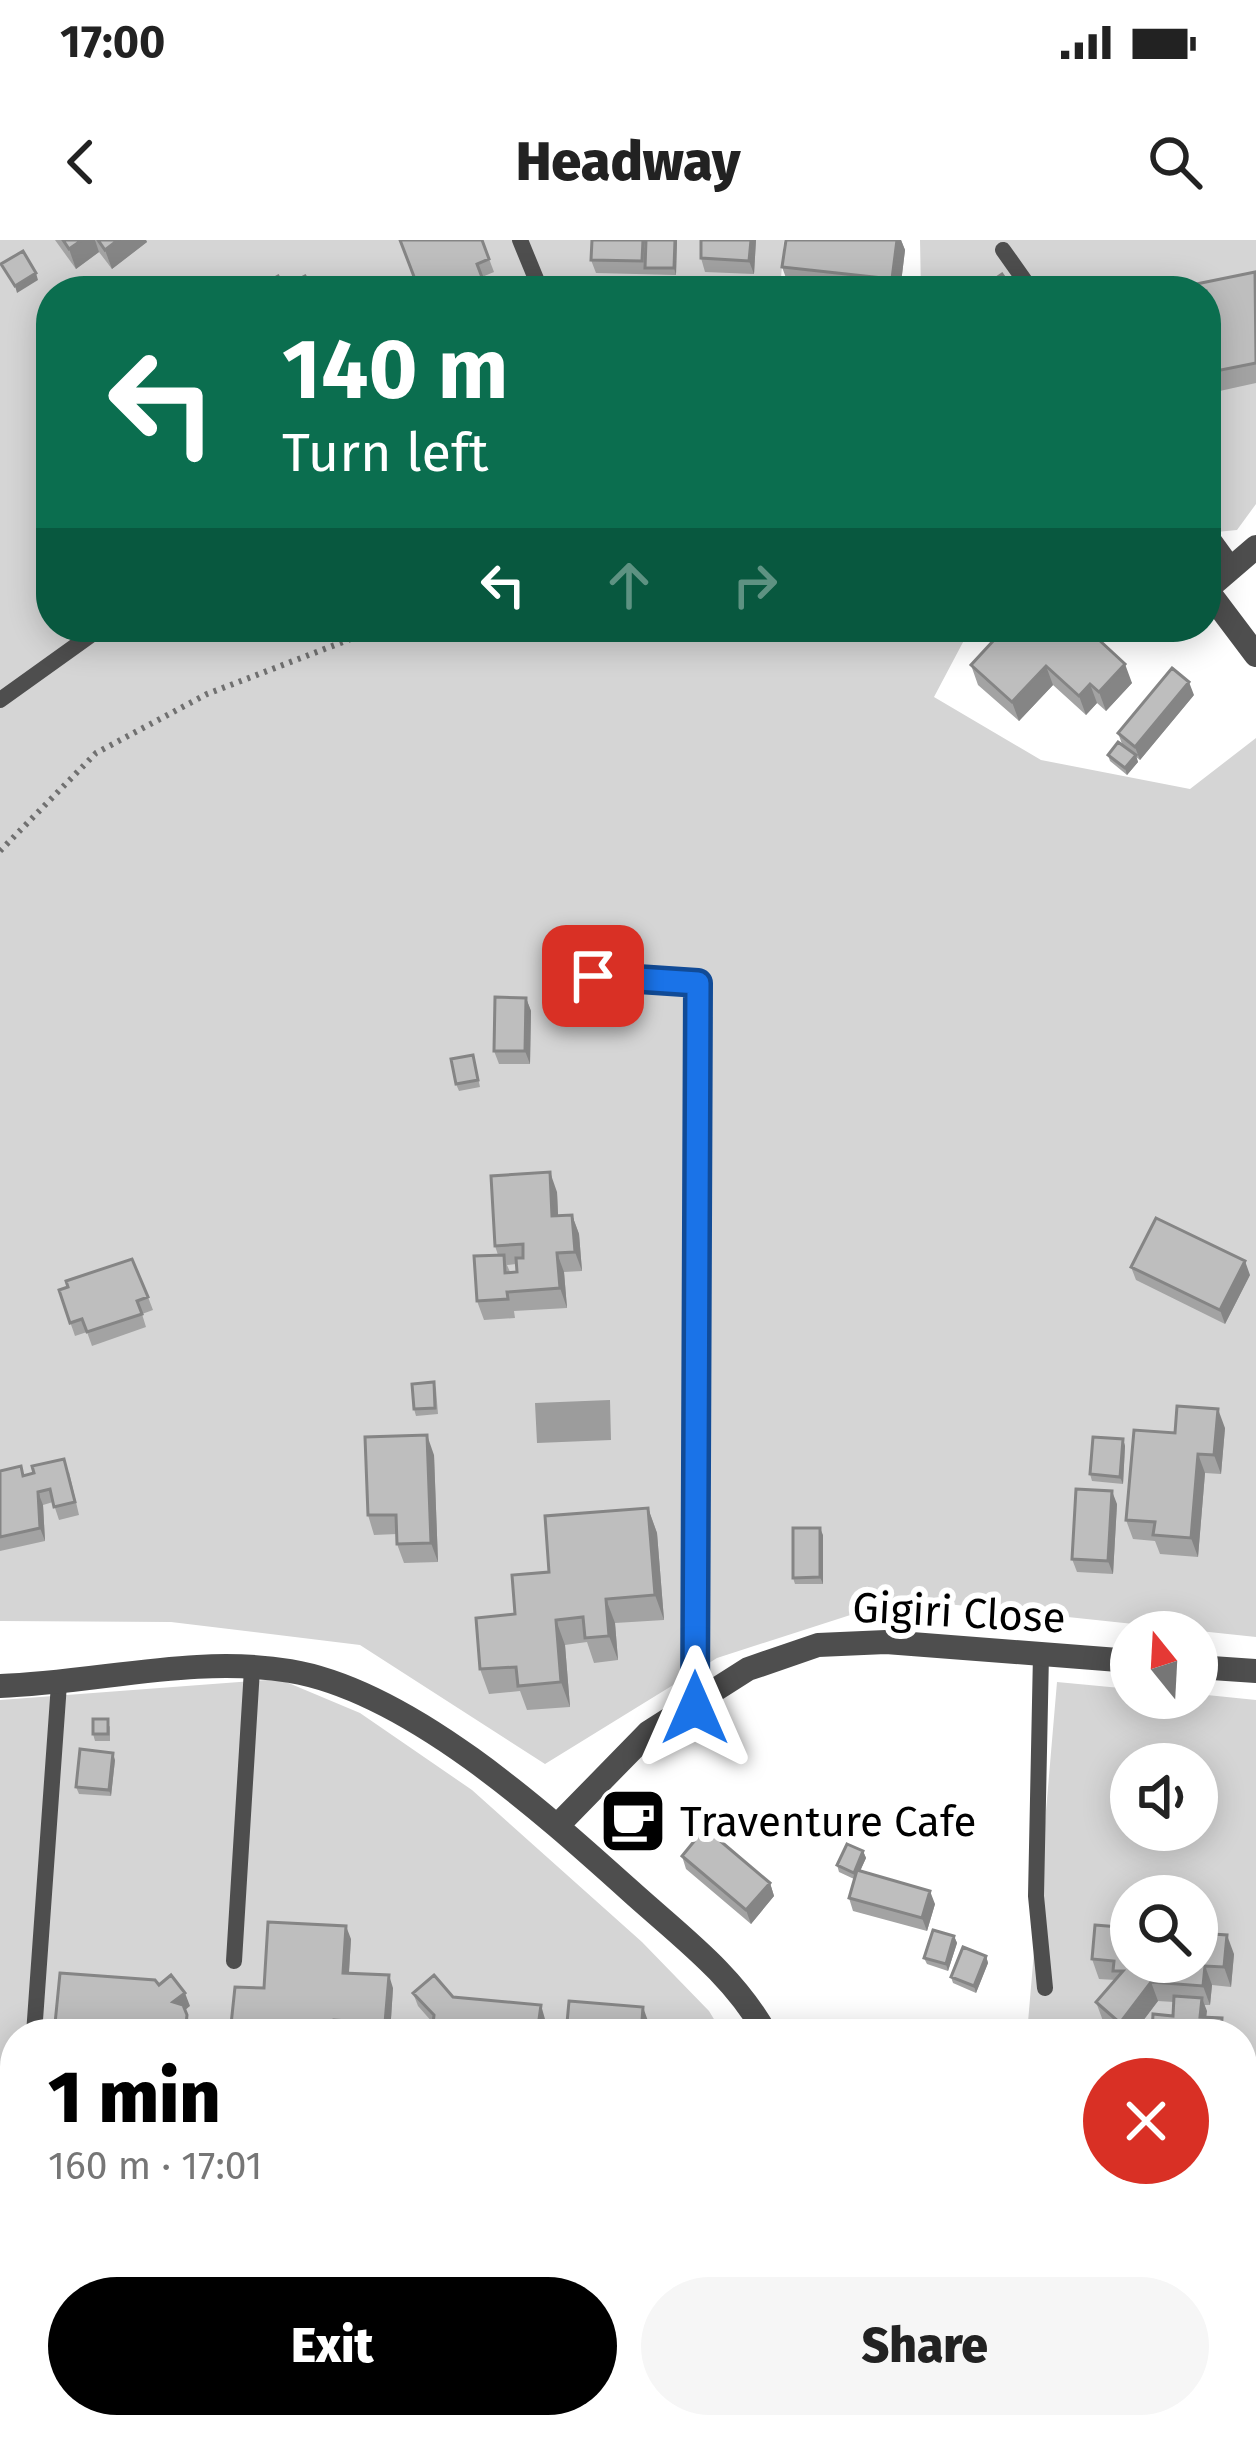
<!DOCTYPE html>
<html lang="en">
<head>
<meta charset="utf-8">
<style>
	body { margin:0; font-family:"Fira Sans",sans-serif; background:#f6f6f6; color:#222; height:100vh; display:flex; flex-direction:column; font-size:45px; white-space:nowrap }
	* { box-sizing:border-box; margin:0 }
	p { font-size:39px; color:#767676 }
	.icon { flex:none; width:66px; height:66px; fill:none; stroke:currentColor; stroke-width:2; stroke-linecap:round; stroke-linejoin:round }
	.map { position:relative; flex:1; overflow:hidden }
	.drawer { position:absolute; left:0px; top:1779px; width:1257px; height:420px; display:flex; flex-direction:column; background:#fff; border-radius:48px 48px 0 0; box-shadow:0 6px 30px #0003 }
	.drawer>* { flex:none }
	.banner { position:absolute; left:36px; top:36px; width:1185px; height:366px; border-radius:48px; box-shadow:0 6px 30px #0003; background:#0b6e4f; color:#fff; overflow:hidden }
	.needle { width:78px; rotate:342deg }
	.controls { position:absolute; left:1110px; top:1371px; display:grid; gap:24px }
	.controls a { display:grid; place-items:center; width:108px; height:108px; border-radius:50%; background:#fff; box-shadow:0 6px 30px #0003; font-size:60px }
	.pin { position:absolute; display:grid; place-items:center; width:102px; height:102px; color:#fff; margin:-51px; border-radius:24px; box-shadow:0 6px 18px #0006 }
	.me { position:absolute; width:132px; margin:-66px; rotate:0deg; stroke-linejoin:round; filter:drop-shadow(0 0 9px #0008) }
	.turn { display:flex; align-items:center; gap:42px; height:252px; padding:0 48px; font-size:54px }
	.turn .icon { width:156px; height:156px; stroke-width:2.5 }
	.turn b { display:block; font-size:84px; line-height:102px }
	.lanes { display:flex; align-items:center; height:114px; padding:0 48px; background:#0003; justify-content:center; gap:60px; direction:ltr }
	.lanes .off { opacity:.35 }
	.round { display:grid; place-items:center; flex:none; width:126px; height:126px; border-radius:63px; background:#f6f6f6 }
	.headline { display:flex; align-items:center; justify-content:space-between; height:204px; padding:0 48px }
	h1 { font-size:72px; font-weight:800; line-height:90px; color:#000 }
	.action { display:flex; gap:24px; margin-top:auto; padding:24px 48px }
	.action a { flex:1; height:138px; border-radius:72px; background:#000; color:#fff; font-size:48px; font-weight:800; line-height:138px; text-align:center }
	.action a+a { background:#f6f6f6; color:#222 }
	.status { display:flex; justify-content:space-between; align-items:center; height:84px; padding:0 60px; background:#fff; direction:ltr }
	.status svg { height:33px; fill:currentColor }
	header { display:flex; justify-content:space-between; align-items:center; height:156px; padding:0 48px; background:#fff; font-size:54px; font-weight:800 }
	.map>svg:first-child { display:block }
	.green { fill:#d5d5d5; fill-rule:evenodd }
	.water { fill:#9c9c9c }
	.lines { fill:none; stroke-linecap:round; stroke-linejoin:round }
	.path { stroke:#707070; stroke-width:6; stroke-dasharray:3 6; stroke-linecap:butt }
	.lane { stroke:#4e4e4e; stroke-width:16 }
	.street { stroke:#4e4e4e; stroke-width:24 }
	.wall { fill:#a3a3a3; fill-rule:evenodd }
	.shaded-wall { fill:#858585 }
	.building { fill:#bebebe; stroke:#858585; stroke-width:3 }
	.route-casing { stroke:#114b97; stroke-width:30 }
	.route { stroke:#1a73e8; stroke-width:21 }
	.labels { text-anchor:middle; stroke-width:12; stroke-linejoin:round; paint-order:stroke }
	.street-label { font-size:42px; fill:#000; stroke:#fff }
	.poi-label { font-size:42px; fill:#000; stroke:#fff; text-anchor:start }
</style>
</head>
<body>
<div class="status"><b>17:00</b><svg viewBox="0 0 49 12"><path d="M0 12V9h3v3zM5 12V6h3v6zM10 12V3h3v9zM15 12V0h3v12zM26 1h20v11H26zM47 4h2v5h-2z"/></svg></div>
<header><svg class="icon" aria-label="back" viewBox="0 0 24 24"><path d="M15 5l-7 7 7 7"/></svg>Headway<svg class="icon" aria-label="search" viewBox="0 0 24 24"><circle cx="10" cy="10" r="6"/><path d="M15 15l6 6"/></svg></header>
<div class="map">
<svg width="1256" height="2199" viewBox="0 0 1256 2199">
	<rect width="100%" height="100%" fill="#fff"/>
	<path class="green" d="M0 0H784L780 51H51V387H971L934 457 1041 520 1190 549 1256 498V1397L900 1359 717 1418 545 1524 360 1405 171 1382 0 1381Z
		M920 0H1256V264L1237 290 1206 293V51H921Z
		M279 1439 360 1473 472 1550 642 1702 709 1771 723 1794H15V2184H748L746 2199H0V1460Z
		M1057 1442 1131 1449V1458L1197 1454 1256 1460V1851L1242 1850V1794H1027ZM1131 1524H1197V1590H1131ZM1131 1656H1197V1722H1131Z
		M810 2184H890L889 2199H806Z"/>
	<path class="water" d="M610 1160 611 1200 537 1203 535 1163Z
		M242 2184H282L284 2199H243Z"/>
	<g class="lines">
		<path class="path" d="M0 611 96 513 207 454 382 387"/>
		<path class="lane" d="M520 0 541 51
			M1003 10 1032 51
			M1206 289 1235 329
			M0 460 102 387
			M1041 1414 1036 1656 1045 1748
			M234 1721 252 1429
			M34 1794 59 1444
			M1242 2083V2084
			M192 2199 193 2184
			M1234 2199 1235 2184"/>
		<path class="street" d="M1206 350 1256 307
			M1207 350 1256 415
			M593 736 698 743 695 1468
			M1197 1427 1256 1431
			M0 1446C96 1443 194 1415 290 1431 410 1451 546 1575 636 1656 683 1698 735 1737 766 1794
			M558 1585 649 1492 748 1429 818 1405 886 1402 1131 1421
			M781 2199 783 2184"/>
	</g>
	<path class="wall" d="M55 0H146L147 2 112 29 99 12 76 29Z
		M400 0H482L494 32 482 37 487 51H419Z
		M677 0 676 35 596 33 591 20Z
		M701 0H756L754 34 705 32 701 18Z
		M786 0H901L905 10 900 51H833L789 46 782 27Z
		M1256 34V143L1206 154V51Z
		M1105 387 1096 397 1132 443 1106 471 1097 463 1086 475 1053 445 1019 481 978 445 971 425Z
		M1194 455 1140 520 1136 517 1138 522 1127 535 1110 521 1108 515 1122 504 1118 493Z
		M526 758 531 771 530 824H499L494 811Z
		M473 815 480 847 459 851 456 844Z
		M557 952 558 976 572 975 579 994 582 1031 564 1032 567 1068 514 1071 515 1078 484 1080 477 1061 498 1015 495 1006ZM516 1024 517 1032H510L507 1025Z
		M1131 1027 1250 1035 1225 1084 1136 1040Z
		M59 1050 148 1057 153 1070 142 1074 146 1087 92 1106 87 1092 75 1096Z
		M434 1142 436 1149 438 1174 416 1176 414 1169Z
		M1225 1188 1221 1234 1205 1233 1198 1317 1160 1314 1155 1301 1133 1299 1126 1280 1175 1193Z
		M1123 1199 1125 1206 1123 1244 1092 1241 1090 1234Z
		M434 1215 438 1322 404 1323 397 1304V1294L374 1295 368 1275Z
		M0 1231 24 1235 69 1232 79 1275 59 1280 53 1262 43 1265 45 1301 0 1311Z
		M1117 1264 1113 1334 1077 1332 1072 1319Z
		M648 1268 657 1293 664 1380 615 1383 618 1420 594 1423 587 1402 565 1405 570 1467 527 1470 520 1451 489 1454 480 1429 515 1374 549 1332Z
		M823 1295V1344H795L793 1338Z
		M110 1486V1501H95L93 1494Z
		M115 1520 111 1556 79 1554 76 1547Z
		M863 1611 866 1618 860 1631 935 1664 927 1691 853 1671 849 1658 854 1639 839 1632 837 1625Z
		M682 1616 770 1643 774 1656 751 1684 686 1629Z
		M954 1696 957 1703 948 1731 927 1724 924 1718Z
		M351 1699 349 1733 393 1748 390 1794H230L264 1748Z
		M1234 1714 1231 1747 1212 1745 1210 1765H1204L1206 1777 1222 1778 1227 1794H1152L1173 1776 1174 1762 1158 1761 1133 1794H1117L1103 1781 1096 1762 1116 1740 1099 1739 1092 1719Z
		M986 1716 988 1723 976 1753 953 1743 951 1737Z
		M413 1753 453 1757 545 1779 544 1794H432L433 1783 418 1766Z
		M1256 1957V2033L1242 2031V1973L1254 1975Z
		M15 2045V2117H13L8 2104Z"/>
	<path class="shaded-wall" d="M82 0H95L99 12 76 29 69 9Z
		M118 0H146L147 2 112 29 105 10Z
		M675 0H677L676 35 674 28Z
		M751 0H756L754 34 749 21Z
		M897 0H901L905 10 900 51H896L892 39Z
		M36 33 38 40 17 53 15 46Z
		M1083 387H1105L1089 404Z
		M1125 424 1132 443 1106 471 1099 452Z
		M1046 426 1053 445 1019 481 1012 462Z
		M1189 442 1194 455 1140 520 1135 507Z
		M1090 444 1097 463 1086 475 1079 456Z
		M1136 515 1138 522 1127 535 1125 528Z
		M526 758 531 771 530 824 525 811Z
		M550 932 557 952 559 995 552 976Z
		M572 975 579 994 582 1031 575 1012Z
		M557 1013 564 1032 567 1068 560 1048Z
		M1245 1021 1250 1035 1225 1084 1220 1070Z
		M1218 1169 1225 1188 1221 1234 1214 1215Z
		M427 1195 434 1215 438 1322 431 1303Z
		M1123 1199 1125 1206 1123 1244 1120 1237Z
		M1198 1214 1205 1233 1198 1317 1191 1298Z
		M1112 1251 1117 1264 1113 1334 1108 1321Z
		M38 1252 43 1265 45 1301 40 1288Z
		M648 1268 657 1293 664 1380 655 1355Z
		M820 1288 823 1295V1344L820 1337Z
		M606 1359 615 1383 618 1420 609 1396Z
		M556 1380 565 1405 570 1467 561 1442Z
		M113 1513 115 1520 111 1556 109 1550Z
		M863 1611 866 1618 856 1640 854 1633Z
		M770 1643 774 1656 751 1684 746 1670Z
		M930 1651 935 1664 927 1691 922 1678Z
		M346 1686 351 1699 348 1746 343 1733Z
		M1227 1695 1234 1714 1231 1747 1224 1727Z
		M954 1696 957 1703 948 1731 946 1724Z
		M986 1716 988 1723 976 1753 974 1746Z
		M1205 1726 1212 1745 1210 1765 1203 1746Z
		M389 1735 393 1748 390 1794 385 1783Z
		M1151 1742 1158 1761 1133 1794H1124L1120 1783Z
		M185 1753 190 1766 178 1776 173 1762Z
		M1202 1758 1207 1771 1205 1790 1200 1777Z
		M541 1765 545 1779 544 1794H537Z
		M643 1767 648 1781 647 1794H641Z
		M187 1775 191 1788V1794H185Z
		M354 2184H360L359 2199H353Z
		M491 2184H497L495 2199H489Z"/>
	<path class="building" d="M63 0H82L69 9Z
		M98 0H118L105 10Z
		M400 0H482L489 19 477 24 483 40 453 51H439L435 41 418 47Z
		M592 0H643L642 21 591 20Z
		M646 0H675L674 28H645Z
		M701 0H751L749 21 701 18Z
		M786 0H897L892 39 782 27Z
		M23 11 36 33 15 46 1 24Z
		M1255 32 1256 123 1206 133V51H1162Z
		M1002 34 1014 51H977Z
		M278 36 284 47 305 36 314 51H252Z
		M1006 387H1085L1125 424 1099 452 1090 444 1079 456 1046 426 1012 462 971 425Z
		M1172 428 1189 442 1135 507 1118 493Z
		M1118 502 1136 515 1125 528 1108 515Z
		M495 757 526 758 525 811H494Z
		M473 815 478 840 456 844 451 819Z
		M550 932 552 976 572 975 575 1012 557 1013 560 1048 507 1052 508 1059 477 1061 474 1016 504 1015 505 1033 517 1032 516 1018H523V1004L495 1006 491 936Z
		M1156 978 1245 1021 1220 1070 1131 1027Z
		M132 1019 148 1057 137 1061 142 1074 87 1092 82 1079 70 1083 59 1050 68 1047 66 1041Z
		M434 1142 435 1168 414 1169 412 1144Z
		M1177 1166 1218 1169 1214 1215 1198 1214 1191 1298 1153 1295 1155 1282 1126 1280 1134 1190 1175 1193Z
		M427 1195 431 1303 397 1304 396 1275H368L365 1197Z
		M1093 1197 1123 1199 1120 1237 1090 1234Z
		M64 1219 75 1262 54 1267 50 1249 38 1252 40 1288 0 1297V1231L21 1226 23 1236 34 1233 32 1226Z
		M1076 1249 1112 1251 1108 1321 1072 1319Z
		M648 1268 655 1355 606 1359 609 1396 585 1398 583 1377 556 1380 561 1442 518 1446 516 1427 480 1429 476 1378 515 1374 512 1335 549 1332 545 1276Z
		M793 1288H820V1337L793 1338Z
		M93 1479H108V1494H93Z
		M80 1509 113 1513 109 1550 76 1547Z
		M705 1588 770 1643 746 1670 682 1616Z
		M847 1604 863 1611 854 1633 837 1625Z
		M857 1630 930 1651 922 1678 849 1658Z
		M1135 1652 1174 1654V1656H1135Z
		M268 1682 346 1686 343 1733 389 1735 385 1783 334 1780 333 1794H230L235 1747 264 1748Z
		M1095 1685 1131 1688V1722H1197V1693L1227 1695 1224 1727 1205 1726 1203 1746 1151 1742 1120 1783 1096 1762 1123 1731H1113L1114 1721 1092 1719Z
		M933 1690 954 1696 946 1724 924 1718Z
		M963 1707 986 1716 974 1746 951 1737Z
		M60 1733 155 1740 159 1745 171 1735 185 1753 173 1762 183 1765 187 1775 185 1794H54Z
		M434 1735 453 1757 541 1765 537 1794H432L434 1775 413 1753Z
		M1174 1756 1202 1758 1200 1777 1222 1778 1221 1794H1152L1153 1774 1173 1776Z
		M569 1761 643 1767 641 1794H566Z
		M1256 1957V2021L1242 2019V1973L1254 1975Z
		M14 2045H15V2105L8 2104Z
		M301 2184H354L353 2199 300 2198Z
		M362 2184H491L489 2199H413L414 2195 405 2194 404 2199 361 2198Z"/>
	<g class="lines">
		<g class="route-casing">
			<path id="route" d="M593 736 698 743 695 1468"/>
		</g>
		<use href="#route" class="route"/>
	</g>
	<defs>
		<g id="cafe-square" transform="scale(3.45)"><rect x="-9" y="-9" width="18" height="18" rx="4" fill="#000" stroke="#fff"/><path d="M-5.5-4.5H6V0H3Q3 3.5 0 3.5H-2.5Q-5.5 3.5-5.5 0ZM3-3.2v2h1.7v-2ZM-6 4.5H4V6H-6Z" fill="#fff"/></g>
	</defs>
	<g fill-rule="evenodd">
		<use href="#cafe-square" x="633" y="1581"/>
	</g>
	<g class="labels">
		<g class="street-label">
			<text transform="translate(959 1372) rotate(3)" y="15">Gigiri Close</text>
		</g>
		<g class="poi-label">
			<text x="680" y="1596">Traventure Cafe</text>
		</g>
	</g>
</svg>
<div class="controls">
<a><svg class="needle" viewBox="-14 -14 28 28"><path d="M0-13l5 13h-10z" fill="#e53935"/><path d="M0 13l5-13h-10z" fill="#767676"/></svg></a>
<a><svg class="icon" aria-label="sound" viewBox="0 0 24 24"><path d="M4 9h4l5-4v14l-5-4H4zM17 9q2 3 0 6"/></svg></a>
<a><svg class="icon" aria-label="search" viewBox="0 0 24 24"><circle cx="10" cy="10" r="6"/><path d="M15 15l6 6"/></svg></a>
</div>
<div class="pin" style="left:593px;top:736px;background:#d93025"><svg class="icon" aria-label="arrive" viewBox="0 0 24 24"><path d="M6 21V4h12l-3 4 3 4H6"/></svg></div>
<svg class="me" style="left:695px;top:1468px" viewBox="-20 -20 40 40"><path d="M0-17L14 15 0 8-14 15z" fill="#1a73e8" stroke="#fff" stroke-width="4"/></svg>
<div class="banner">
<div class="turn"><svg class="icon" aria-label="left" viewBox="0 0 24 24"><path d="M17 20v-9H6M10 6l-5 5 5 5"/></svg><div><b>140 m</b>Turn left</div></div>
<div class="lanes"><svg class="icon" aria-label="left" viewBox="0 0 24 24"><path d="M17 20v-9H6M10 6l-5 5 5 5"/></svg><svg class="icon off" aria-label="ahead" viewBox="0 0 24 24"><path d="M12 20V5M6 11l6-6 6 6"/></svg><svg class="icon off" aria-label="right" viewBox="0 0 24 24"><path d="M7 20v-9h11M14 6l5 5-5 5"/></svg></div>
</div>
<section class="drawer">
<div class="headline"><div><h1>1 min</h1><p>160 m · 17:01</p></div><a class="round" style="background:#d93025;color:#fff"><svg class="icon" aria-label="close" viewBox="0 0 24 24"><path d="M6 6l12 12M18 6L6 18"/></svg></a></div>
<div class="action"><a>Exit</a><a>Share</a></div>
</section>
</div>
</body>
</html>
